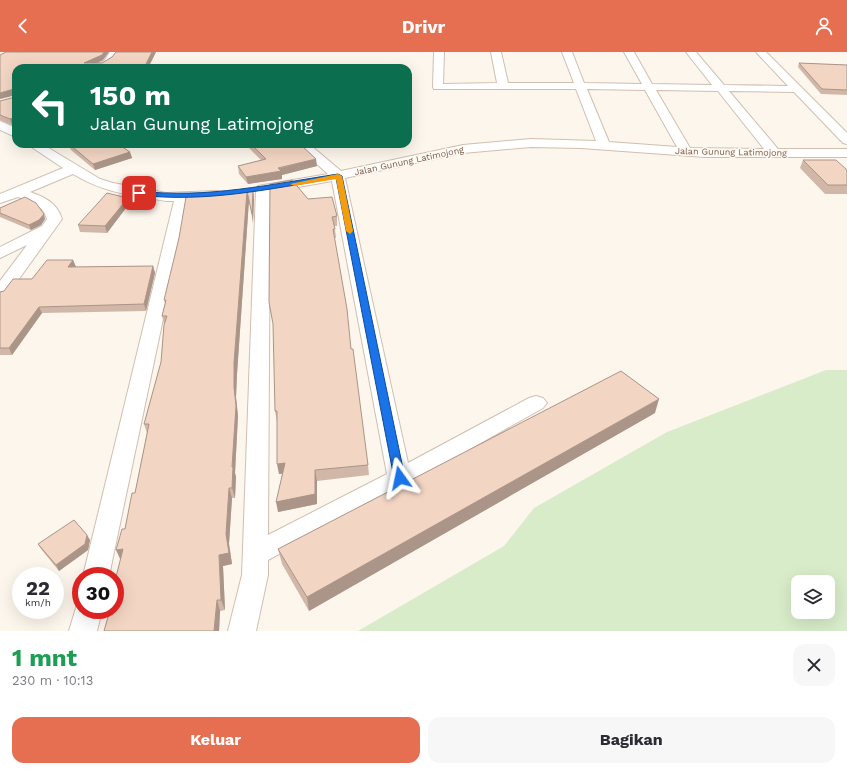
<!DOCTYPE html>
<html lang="id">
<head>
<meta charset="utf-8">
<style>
	body { margin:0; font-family:"Work Sans",sans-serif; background:#f7f7f7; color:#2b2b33; height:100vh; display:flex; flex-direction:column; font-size:15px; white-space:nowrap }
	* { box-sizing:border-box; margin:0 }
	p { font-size:13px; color:#7c7c81 }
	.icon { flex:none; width:22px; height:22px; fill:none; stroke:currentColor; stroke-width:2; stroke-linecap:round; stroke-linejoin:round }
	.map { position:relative; height:579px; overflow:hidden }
	.side { display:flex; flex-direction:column; background:#fff; flex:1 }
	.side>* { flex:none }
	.banner { position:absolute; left:12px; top:12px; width:400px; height:84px; border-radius:12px; box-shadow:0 4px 16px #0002; background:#0b6e4f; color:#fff; overflow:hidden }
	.tools { position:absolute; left:791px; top:523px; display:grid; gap:8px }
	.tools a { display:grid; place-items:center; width:44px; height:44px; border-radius:8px; background:#fff; box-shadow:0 4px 16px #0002; font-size:20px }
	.speed { position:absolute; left:12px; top:515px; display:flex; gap:8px; font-size:20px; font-weight:700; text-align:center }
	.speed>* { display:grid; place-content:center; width:52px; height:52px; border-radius:50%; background:#fff; box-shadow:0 4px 16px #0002; line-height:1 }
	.speed small { font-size:10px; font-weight:400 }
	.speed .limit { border:6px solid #d22; background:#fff; color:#111 }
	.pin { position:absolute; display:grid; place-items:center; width:34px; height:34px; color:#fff; margin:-17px; border-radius:8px; box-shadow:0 2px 6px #0006 }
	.me { position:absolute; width:44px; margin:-22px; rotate:348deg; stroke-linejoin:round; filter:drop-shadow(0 0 3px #0008) }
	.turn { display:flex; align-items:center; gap:14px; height:84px; padding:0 12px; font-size:18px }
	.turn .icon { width:52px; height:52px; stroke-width:2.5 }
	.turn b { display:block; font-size:28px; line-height:34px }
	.round { display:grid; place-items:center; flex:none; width:42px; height:42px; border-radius:12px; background:#f7f7f7 }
	.summary { display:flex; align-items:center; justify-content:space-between; height:68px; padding:0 12px }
	h1 { font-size:24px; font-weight:700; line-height:30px; color:#1e9e55 }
	.action { display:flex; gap:8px; margin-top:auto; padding:8px 12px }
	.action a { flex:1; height:46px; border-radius:12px; background:#e76f51; color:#fff; font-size:16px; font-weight:700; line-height:46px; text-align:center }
	.action a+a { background:#f7f7f7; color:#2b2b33 }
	header { display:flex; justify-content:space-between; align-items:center; height:52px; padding:0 12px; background:#e76f51; color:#fff; font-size:18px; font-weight:700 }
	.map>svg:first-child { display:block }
	.green { fill:#d8ecc9; fill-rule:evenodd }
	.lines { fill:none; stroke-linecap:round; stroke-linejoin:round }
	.street-casing { stroke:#d1beb0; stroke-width:2 }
	.street { fill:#fff; fill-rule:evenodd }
	.wall { fill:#d1b7a8 }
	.shaded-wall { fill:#aa9588 }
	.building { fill:#f3d5c3; stroke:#aa9588 }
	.route { fill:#1a73e8; stroke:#114b97 }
	.slow { fill:#f59e0b }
	.labels { text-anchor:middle; stroke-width:3; stroke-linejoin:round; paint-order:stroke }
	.far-street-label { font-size:9px; fill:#7a5c4d; stroke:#fffaf3 }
</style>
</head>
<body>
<header><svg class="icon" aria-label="back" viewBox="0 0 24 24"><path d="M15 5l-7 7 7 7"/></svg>Drivr<svg class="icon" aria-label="person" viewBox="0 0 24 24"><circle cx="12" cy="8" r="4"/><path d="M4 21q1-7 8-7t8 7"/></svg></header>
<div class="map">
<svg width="847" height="579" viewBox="0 0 847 579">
	<rect width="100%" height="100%" fill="#fdf6ec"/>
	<path class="green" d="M826 318H847V579H358L504 494 534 456 667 380ZM798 530H828V560H798Z"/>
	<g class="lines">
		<g class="street-casing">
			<path id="street" d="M110 0H120C109 16 106 16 87 16L104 9Z
				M434 0H444L443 32 497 31 491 0H501L508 31H574L562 0H572L584 31 642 32 624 0H634L652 32 712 33 686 0H696L724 33 788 34 756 0H766L847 81V92L843 91 794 40 729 39 778 97H847V105H705L581 96 531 95 463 101 345 126 408 411 529 346 536 344 543 346 547 351 543 356 408 432 268 508V523L256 579H228L242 523 256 137 258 134 328 122 300 97 298 94 299 92H309L341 119 463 93 531 87 596 89 576 37H434L433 35ZM587 37 645 38 677 95 609 90ZM656 38 718 39 764 97 690 96ZM332 129 387 422 268 483 270 140Z
				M0 69 16 76V85L0 78Z
				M27 92H42L100 127 113 131 166 141 217 139 222 140 224 143 222 146 188 148 109 524H83L174 149H166C131 143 104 141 73 122L30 140C45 145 57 151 62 167L6 245 0 246V229L27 193 0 206V195L42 174 47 167C43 153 30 149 18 145L0 151V142L63 116Z
				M81 548V558H102L97 579H69L78 549Z"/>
		</g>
		<use href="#street" class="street"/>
	</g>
	<path class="wall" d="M116 0H156L148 16H16V72L12 73 0 68V49L15 45V43L0 47V3L103 8 96 11H102L112 5Z
		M799 11 847 13V43L821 42 798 15Z
		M62 92H118L130 100 132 106 95 118 71 98 70 96Z
		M245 92H300L317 114 282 123V127L248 132 239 122 238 114 261 108Z
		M803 108 847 118V142H825L800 116Z
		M253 138 254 147 253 171 249 148 237 322 236 345 238 364 235 421 236 425 235 446H232L229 492 232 512 223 514 225 558 220 559 219 579H104L115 558V529L121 508 125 477 135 441 147 381 144 372 161 310 164 272 162 264 165 251 164 248Z
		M128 146 129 152 107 181 80 180 78 173Z
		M308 147 337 164V174H334L335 177 336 186H334L351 297 368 413 369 423 317 429V452L278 460 282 422H279L277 370 275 359Z
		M0 156 45 167 41 173 31 178 0 165Z
		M73 208 76 215 153 214 155 221 146 259 42 261 12 303H0V240L4 239 32 227Z
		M655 361 309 559 282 512 278 497Z
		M90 488 88 498 59 519 41 497 38 492Z"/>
	<path class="shaded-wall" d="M104 0H109L103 8 86 16 84 11Z
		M152 0H156L148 16H144Z
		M14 37 16 43 0 47V41Z
		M16 65V72L12 73 10 67Z
		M130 100 132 106 95 118 93 112Z
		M316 107 317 114 282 123V127L248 132 246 125Z
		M253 138 254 147 253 171 252 162Z
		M247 139 249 148 237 322 236 345 238 364 235 421 236 425 235 446 232 436V415L234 311Z
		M128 146 129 152 107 181 105 174Z
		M44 162 45 167 41 173 31 178 29 173Z
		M73 208 76 215H68Z
		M153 214 155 221 146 259 144 252Z
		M39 255 42 261 12 303 9 296Z
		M659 347 655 361 309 559 307 545Z
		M285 411 287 421 279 422 277 412Z
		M315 418 317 429V452L278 460 276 450Z
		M229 436 232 446 229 492 232 512 223 514 225 558 221 548 219 503 226 482Z
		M87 483 90 488 88 498 59 519 56 513Z
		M123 497 121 509 116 498Z
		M217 548 220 559 219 579H214Z"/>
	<path class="building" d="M6 0H104L102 3 84 11H102L112 5 116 0H152L144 16H16V65L10 67 0 63V49L15 45V38L14 37 0 41V3Z
		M799 11 847 13V38L822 37Z
		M69 92H118L130 100 93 112Z
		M251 92H300L316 107 278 116 281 119 246 125 238 114 266 107Z
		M803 108H836L847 118V133H828Z
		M292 128 308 147 332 145 337 164 332 165 335 177H333L347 257 351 297H353L368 413 315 418V442L276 450 285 411 277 412V359H275L273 272 269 250 270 132Z
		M253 138 252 162 247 139 234 311V335L236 354 232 415H233L232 436H229L226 482 229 501 219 503 221 548H217L214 579H104L110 558H115V543L117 537H115V529L123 497 116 498 122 477H125L132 441H135L149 372H144L161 310 164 273 167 264H162L166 248H164L179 186 186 145Z
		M107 141 128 146 105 174 78 173Z
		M25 145 36 151 44 162 39 168 29 173 0 161V156Z
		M47 208H73L68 215 153 214 144 252 39 255 9 296H0V240L4 239 13 227H32Z
		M621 319 659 347 307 545 278 497Z
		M74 468 87 483 85 492 56 513 38 492Z"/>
	<path class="route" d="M338 122 342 124 405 426 404 429H396L394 426 336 126C270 137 205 151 139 143L135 141 139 139C206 147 272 132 338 122Z"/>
	<path class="slow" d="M338 122 342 124 353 179 350 182 346 179 336 127 294 134 290 132Z"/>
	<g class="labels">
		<g class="far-street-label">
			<text transform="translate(731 100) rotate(1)" y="3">Jalan Gunung Latimojong</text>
			<text transform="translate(409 109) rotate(-12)" y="3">Jalan Gunung Latimojong</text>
		</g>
	</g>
</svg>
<div class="tools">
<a><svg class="icon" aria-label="layers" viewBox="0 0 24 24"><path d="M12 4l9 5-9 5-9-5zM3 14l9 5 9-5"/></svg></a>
</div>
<div class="speed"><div>22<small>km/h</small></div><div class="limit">30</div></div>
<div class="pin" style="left:139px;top:141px;background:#d93025"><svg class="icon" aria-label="arrive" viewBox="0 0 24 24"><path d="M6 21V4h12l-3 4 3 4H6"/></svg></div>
<svg class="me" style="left:400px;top:426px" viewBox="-20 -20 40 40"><path d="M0-17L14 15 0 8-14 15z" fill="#1a73e8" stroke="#fff" stroke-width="4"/></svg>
<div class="banner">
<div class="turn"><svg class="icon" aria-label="left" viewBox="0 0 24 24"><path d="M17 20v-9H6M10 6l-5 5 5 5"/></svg><div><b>150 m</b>Jalan Gunung Latimojong</div></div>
</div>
</div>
<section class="side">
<div class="summary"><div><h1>1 mnt</h1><p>230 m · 10:13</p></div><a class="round"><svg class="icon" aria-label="close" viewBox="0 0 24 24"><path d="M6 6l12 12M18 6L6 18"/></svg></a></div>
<div class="action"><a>Keluar</a><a>Bagikan</a></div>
</section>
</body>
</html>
